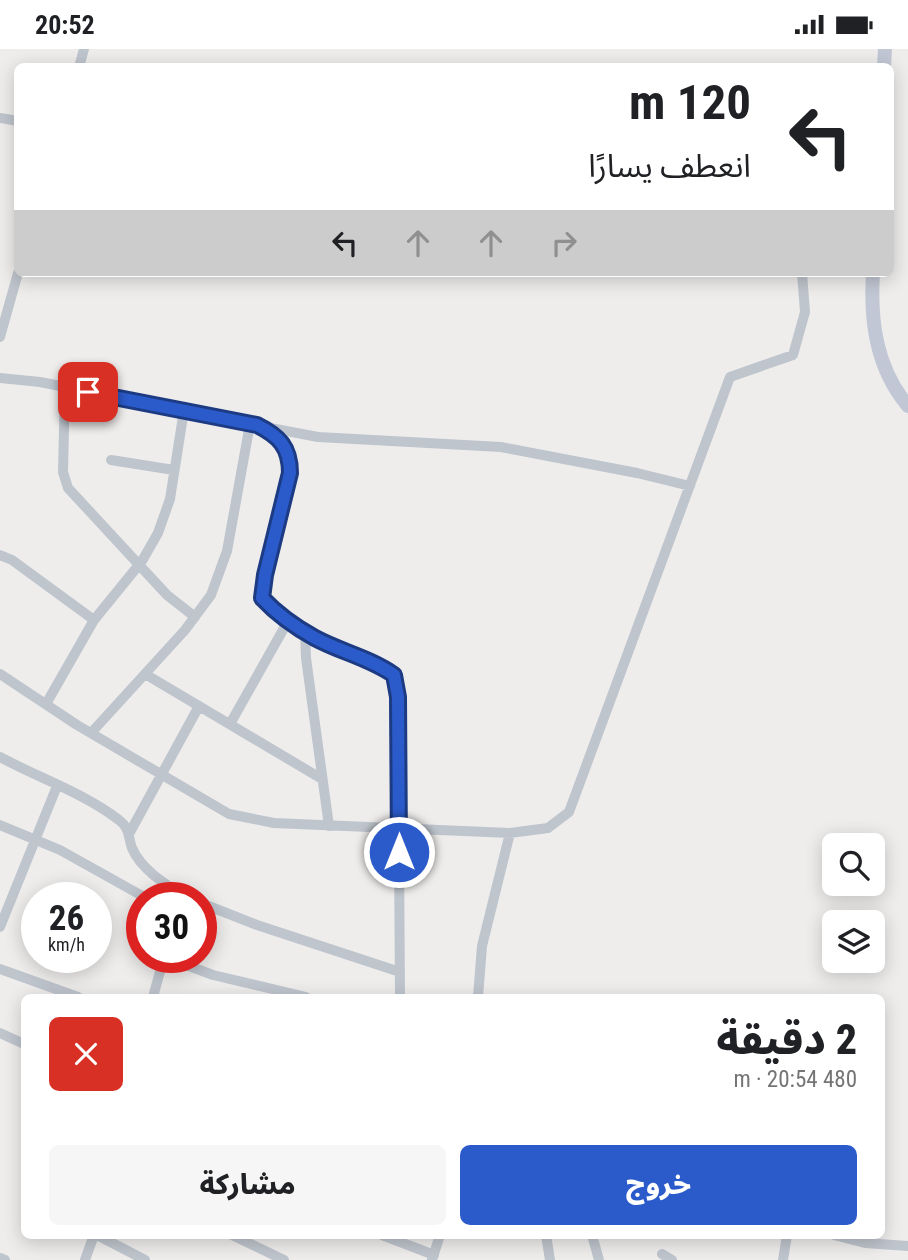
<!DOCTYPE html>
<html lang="ar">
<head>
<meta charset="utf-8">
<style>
	body { margin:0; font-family:"Roboto Condensed","Noto Sans Arabic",sans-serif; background:#f6f6f6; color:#202124; direction:rtl; height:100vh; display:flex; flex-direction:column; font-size:26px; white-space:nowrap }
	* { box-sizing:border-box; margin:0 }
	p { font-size:23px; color:#757577 }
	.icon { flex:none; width:38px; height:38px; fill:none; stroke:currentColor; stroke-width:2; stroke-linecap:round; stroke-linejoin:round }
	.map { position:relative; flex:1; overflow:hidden; direction:ltr }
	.details { position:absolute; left:21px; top:945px; width:864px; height:245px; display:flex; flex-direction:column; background:#fff; border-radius:10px; box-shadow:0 4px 18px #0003; direction:rtl }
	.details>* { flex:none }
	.banner { position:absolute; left:14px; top:14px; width:880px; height:214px; border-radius:10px; box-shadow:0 4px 18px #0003; direction:rtl; background:#fff; color:#202124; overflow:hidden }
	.fabs { position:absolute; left:822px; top:784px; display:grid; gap:14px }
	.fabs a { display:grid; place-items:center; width:63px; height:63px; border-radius:10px; background:#fff; box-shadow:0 4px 18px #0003; font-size:35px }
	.speed { position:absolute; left:21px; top:833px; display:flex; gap:14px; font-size:35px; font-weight:700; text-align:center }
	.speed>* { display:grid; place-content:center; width:91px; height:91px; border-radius:50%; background:#fff; box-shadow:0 4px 18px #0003; line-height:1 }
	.speed small { font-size:18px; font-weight:400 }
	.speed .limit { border:10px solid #d22; background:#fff; color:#111 }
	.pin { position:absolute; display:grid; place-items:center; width:60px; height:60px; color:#fff; margin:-30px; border-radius:14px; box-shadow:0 4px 10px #0006 }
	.me { position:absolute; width:77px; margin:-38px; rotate:0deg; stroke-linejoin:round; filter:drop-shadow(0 0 5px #0008) }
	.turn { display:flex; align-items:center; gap:24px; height:147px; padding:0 28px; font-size:32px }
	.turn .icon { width:91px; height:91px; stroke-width:2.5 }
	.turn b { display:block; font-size:49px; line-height:60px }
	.lanes { display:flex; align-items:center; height:66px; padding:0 28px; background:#0003; justify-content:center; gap:35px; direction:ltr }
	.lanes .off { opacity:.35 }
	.round { display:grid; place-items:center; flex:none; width:74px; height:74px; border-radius:10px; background:#f6f6f6 }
	.headline { display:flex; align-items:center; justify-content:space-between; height:119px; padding:0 28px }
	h1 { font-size:42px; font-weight:800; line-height:52px }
	.primary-button { display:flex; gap:14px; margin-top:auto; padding:14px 28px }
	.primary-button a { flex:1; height:80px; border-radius:10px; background:#2b5bca; color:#fff; font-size:28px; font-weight:800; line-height:80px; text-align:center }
	.primary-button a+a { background:#f6f6f6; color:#202124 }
	.status { display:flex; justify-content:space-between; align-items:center; height:49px; padding:0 35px; background:#fff; direction:ltr }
	.status svg { height:19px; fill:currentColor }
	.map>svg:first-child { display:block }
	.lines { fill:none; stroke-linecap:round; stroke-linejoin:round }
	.street { stroke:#bfc5cd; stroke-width:10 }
	.secondary { stroke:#c1c7d4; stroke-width:14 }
	.route-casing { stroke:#1c3b83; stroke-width:18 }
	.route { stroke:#2b5bca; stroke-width:12 }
</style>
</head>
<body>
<div class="status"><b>20:52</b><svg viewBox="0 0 49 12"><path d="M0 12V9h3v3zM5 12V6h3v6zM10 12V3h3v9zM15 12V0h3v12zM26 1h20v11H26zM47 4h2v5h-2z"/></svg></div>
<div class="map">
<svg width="908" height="1211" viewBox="0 0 908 1211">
	<rect width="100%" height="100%" fill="#efedec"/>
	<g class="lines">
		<path class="street" d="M79 18 84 0
			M0 69 18 72
			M0 288 18 224
			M0 329 40 333 229 370C263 378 291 383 290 424L265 525 262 549C278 565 295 578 315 589 341 602 370 609 394 627L398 648 400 948
			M65 338 63 423 68 439 167 546 195 568
			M111 411 174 421
			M0 506 12 511 94 571
			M305 582 306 609 329 777
			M0 625 77 676 229 765 274 774 510 784 548 779 569 763 730 328 793 306 805 263 802 224
			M145 625 322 730
			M46 655 94 571 142 512 158 484 170 450 184 361
			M230 675 288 572
			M91 684 185 581 211 546 227 502 250 375 318 388 501 398 637 424 690 437
			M0 708C39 729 84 744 119 771 130 779 128 788 132 799 141 821 168 837 187 849
			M0 776 60 801 146 849
			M129 785 199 657
			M201 854 257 876 400 923
			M0 878 57 737
			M165 908 213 926 306 948
			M0 920 78 948
			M153 948 164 908
			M478 948 482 897 510 784
			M0 984 24 995
			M97 1186 145 1211
			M232 1186 284 1211
			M382 1186 434 1206
			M546 1186 550 1211
			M592 1186 599 1211
			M834 1186 865 1194 908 1197
			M662 1205 672 1211
			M0 1209 5 1211
			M85 1211 94 1186
			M432 1211 440 1186
			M783 1211 787 1186"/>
		<path class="secondary" d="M884 18 885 0
			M873 224C870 272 876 319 908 357"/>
	</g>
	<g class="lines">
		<g class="route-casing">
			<path id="route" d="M88 343 257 376C279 387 290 398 290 424L265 526 262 549C277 565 295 578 315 589 341 603 370 609 394 626L398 648 399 803"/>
		</g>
		<use href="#route" class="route"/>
	</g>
</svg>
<div class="fabs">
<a><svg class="icon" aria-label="search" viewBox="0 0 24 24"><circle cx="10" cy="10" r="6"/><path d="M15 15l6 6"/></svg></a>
<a><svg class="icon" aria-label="layers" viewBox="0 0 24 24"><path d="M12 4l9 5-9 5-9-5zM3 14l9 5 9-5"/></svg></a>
</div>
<div class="speed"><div>26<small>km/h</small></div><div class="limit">30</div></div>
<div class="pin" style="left:88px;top:343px;background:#d93025"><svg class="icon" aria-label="arrive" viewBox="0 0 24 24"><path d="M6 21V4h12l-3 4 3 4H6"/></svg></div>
<svg class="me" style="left:399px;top:803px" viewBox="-20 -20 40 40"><circle r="17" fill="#2b5bca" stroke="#fff" stroke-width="3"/><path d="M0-11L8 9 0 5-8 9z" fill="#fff"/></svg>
<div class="banner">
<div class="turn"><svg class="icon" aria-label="left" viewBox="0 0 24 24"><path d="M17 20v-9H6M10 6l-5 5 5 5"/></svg><div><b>120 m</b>انعطف يسارًا</div></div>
<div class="lanes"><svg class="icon" aria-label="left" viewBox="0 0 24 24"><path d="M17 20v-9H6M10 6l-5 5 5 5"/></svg><svg class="icon off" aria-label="ahead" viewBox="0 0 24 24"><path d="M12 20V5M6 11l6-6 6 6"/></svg><svg class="icon off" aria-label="ahead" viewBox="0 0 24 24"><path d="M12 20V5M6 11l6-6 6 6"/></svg><svg class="icon off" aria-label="right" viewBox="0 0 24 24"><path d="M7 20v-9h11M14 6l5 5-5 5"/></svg></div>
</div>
<section class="details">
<div class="headline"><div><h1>2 دقيقة</h1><p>480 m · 20:54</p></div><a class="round" style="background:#d93025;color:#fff"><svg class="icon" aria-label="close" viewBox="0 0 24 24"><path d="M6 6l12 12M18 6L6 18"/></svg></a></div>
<div class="primary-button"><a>خروج</a><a>مشاركة</a></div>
</section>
</div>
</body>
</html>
